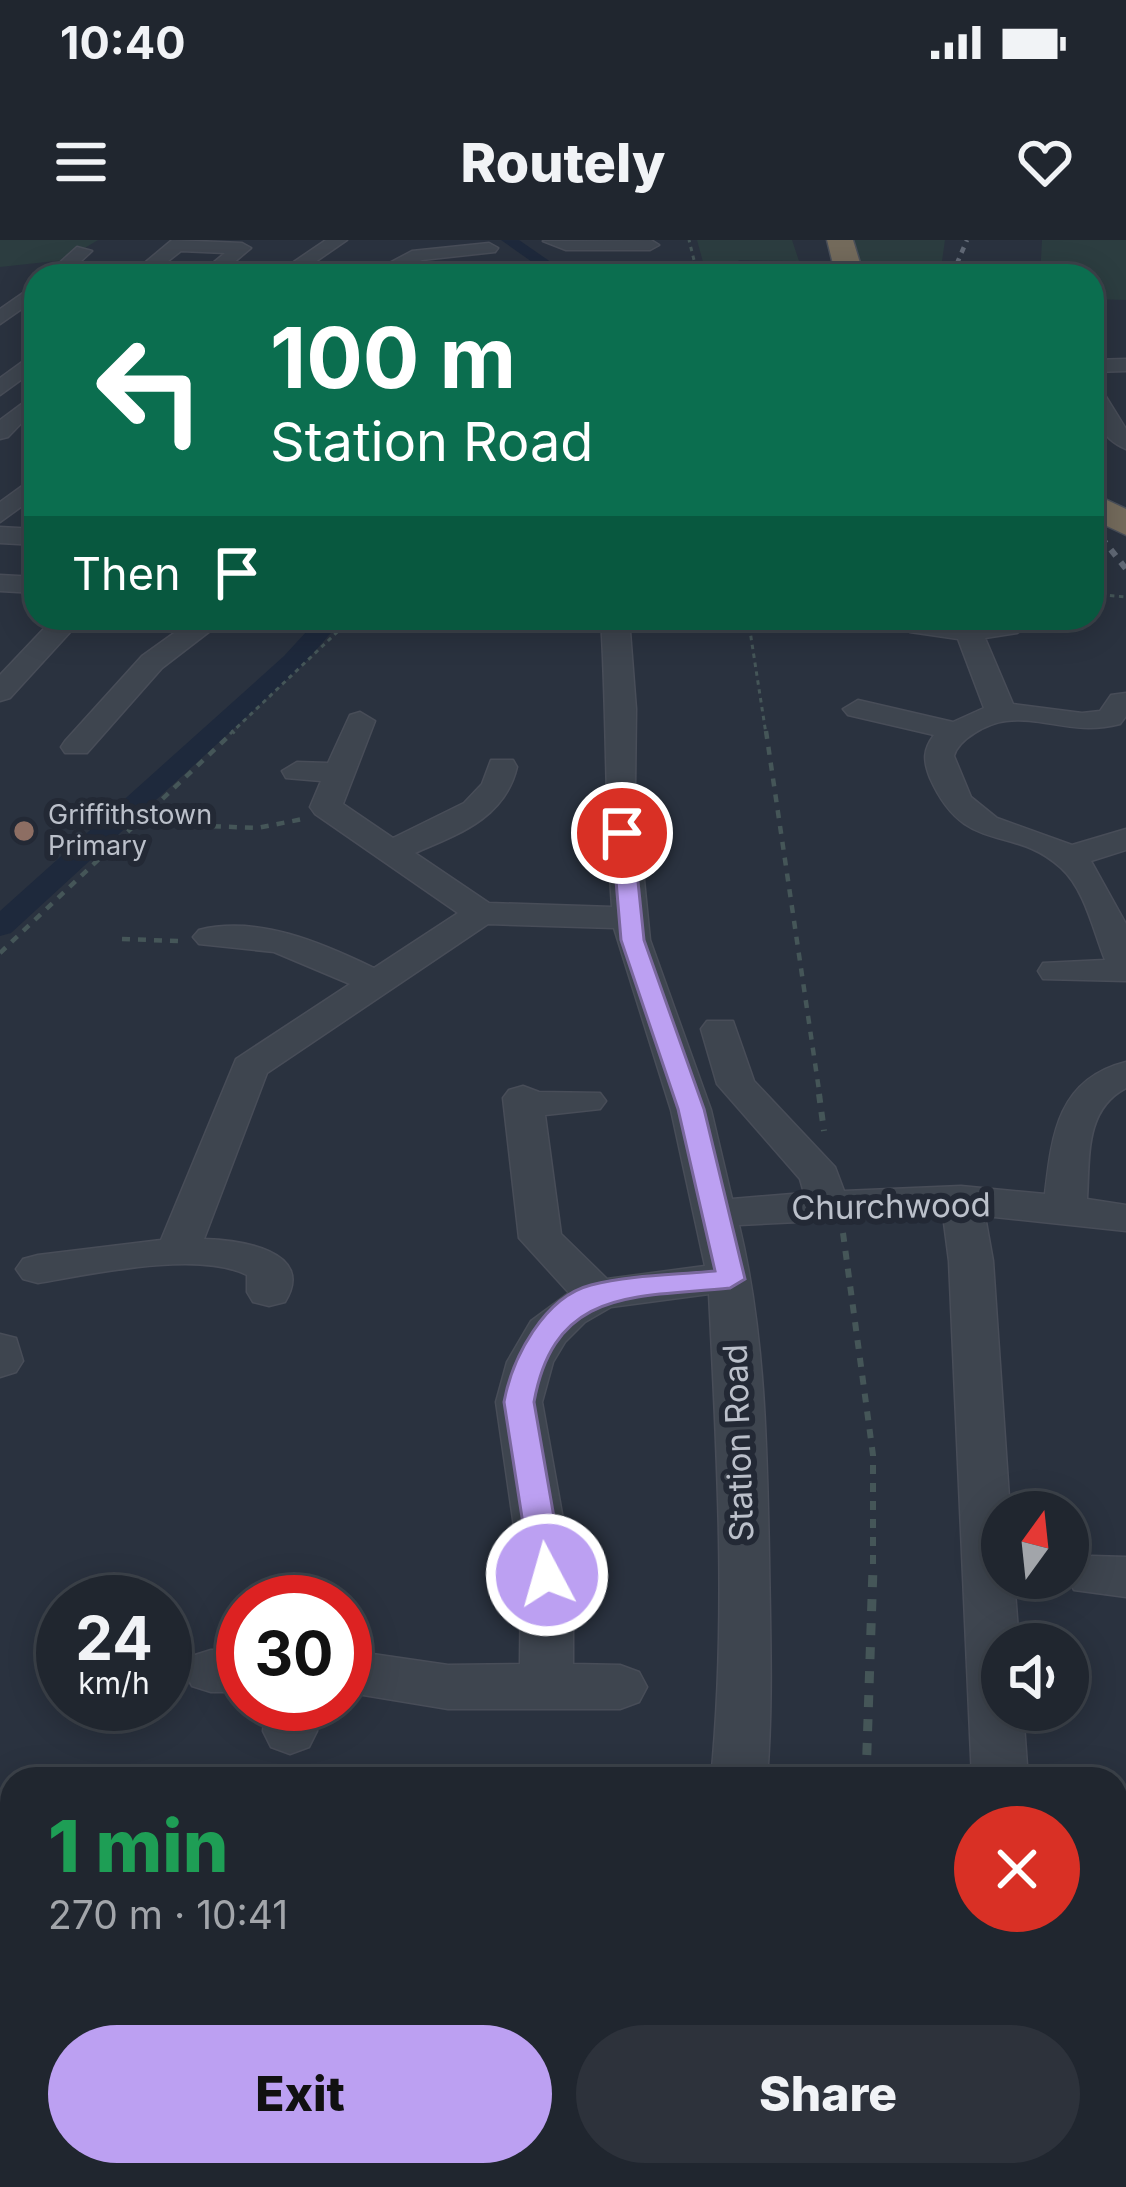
<!DOCTYPE html>
<html lang="en">
<head>
<meta charset="utf-8">
<style>
	body { margin:0; font-family:Inter,sans-serif; background:#2d323b; color:#f1f3f6; height:100vh; display:flex; flex-direction:column; font-size:45px; white-space:nowrap }
	* { box-sizing:border-box; margin:0 }
	p { font-size:39px; color:#a2a5aa }
	.icon { flex:none; width:66px; height:66px; fill:none; stroke:currentColor; stroke-width:2; stroke-linecap:round; stroke-linejoin:round }
	.map { position:relative; flex:1; overflow:hidden }
	.sheet { position:absolute; left:0px; top:1527px; width:1128px; height:420px; display:flex; flex-direction:column; background:#20262f; border-radius:36px 36px 0 0; box-shadow:0 6px 30px #0003,0 0 0 3px #3d434b }
	.sheet>* { flex:none }
	.hud { position:absolute; left:24px; top:24px; width:1080px; height:366px; border-radius:36px; box-shadow:0 6px 30px #0003,0 0 0 3px #3d434b; background:#0b6e4f; color:#fff; overflow:hidden }
	.needle { width:78px; rotate:15deg }
	.tools { position:absolute; left:981px; top:1251px; display:grid; gap:24px }
	.tools a { display:grid; place-items:center; width:108px; height:108px; border-radius:50%; background:#20262f; box-shadow:0 6px 30px #0003,0 0 0 3px #3d434b; font-size:60px }
	.speed { position:absolute; left:36px; top:1335px; display:flex; gap:24px; font-size:60px; font-weight:700; text-align:center }
	.speed>* { display:grid; place-content:center; width:156px; height:156px; border-radius:50%; background:#20262f; box-shadow:0 6px 30px #0003,0 0 0 3px #3d434b; line-height:1 }
	.speed small { font-size:30px; font-weight:400 }
	.speed .limit { border:18px solid #d22; background:#fff; color:#111 }
	.pin { position:absolute; display:grid; place-items:center; width:102px; height:102px; color:#fff; margin:-51px; border:6px solid #fff; border-radius:50%; box-shadow:0 3px 12px #0007 }
	.me { position:absolute; width:132px; margin:-66px; rotate:354deg; stroke-linejoin:round; filter:drop-shadow(0 0 9px #0008) }
	.turn { display:flex; align-items:center; gap:42px; height:252px; padding:0 48px; font-size:54px }
	.turn .icon { width:156px; height:156px; stroke-width:2.5 }
	.turn b { display:block; font-size:84px; line-height:102px }
	.then { display:flex; align-items:center; height:114px; padding:0 48px; background:#0003; gap:24px; font-size:45px }
	.round { display:grid; place-items:center; flex:none; width:126px; height:126px; border-radius:63px; background:#2d323b }
	.headline { display:flex; align-items:center; justify-content:space-between; height:204px; padding:0 48px }
	h1 { font-size:72px; font-weight:800; line-height:90px; color:#1e9e55 }
	.button { display:flex; gap:24px; margin-top:auto; padding:24px 48px }
	.button a { flex:1; height:138px; border-radius:72px; background:#bca0f2; color:#111; font-size:48px; font-weight:800; line-height:138px; text-align:center }
	.button a+a { background:#2d323b; color:#f1f3f6 }
	.status { display:flex; justify-content:space-between; align-items:center; height:84px; padding:0 60px; background:#20262f; direction:ltr }
	.status svg { height:33px; fill:currentColor }
	header { display:flex; justify-content:space-between; align-items:center; height:156px; padding:0 48px; background:#20262f; font-size:54px; font-weight:800 }
	.map>svg:first-child { display:block }
	.green { fill:#2c3d40 }
	.lines { fill:none; stroke-linecap:round; stroke-linejoin:round }
	.canal { fill:#1e293c; fill-rule:evenodd }
	.minor-casing { stroke:#484d58; stroke-width:3 }
	.highway-casing { stroke:#494f5a; stroke-width:3 }
	.path-far3 { stroke:#455658; stroke-width:3; stroke-dasharray:4.5 4.5; stroke-linecap:butt }
	.path-far2 { stroke:#455658; stroke-width:4.5; stroke-dasharray:8 8; stroke-linecap:butt }
	.path-far1 { stroke:#455658; stroke-width:6; stroke-dasharray:9 9; stroke-linecap:butt }
	.path { stroke:#455658; stroke-width:9; stroke-dasharray:12 12; stroke-linecap:butt }
	.minor { fill:#3e454f; fill-rule:evenodd }
	.highway { fill:#746b5c; fill-rule:evenodd }
	.rail-far1 { stroke:#616976; stroke-width:4.5; stroke-dasharray:6 6; stroke-linecap:butt }
	.rail { stroke:#616976; stroke-width:6; stroke-dasharray:8 8; stroke-linecap:butt }
	.route { fill:#bca0f2; stroke:#7a689d; stroke-width:3 }
	.education-dot { fill:#8d6e63; stroke:#232935; stroke-width:4.5 }
	.labels { text-anchor:middle; stroke-width:12; stroke-linejoin:round; paint-order:stroke }
	.far-poi-label { font-size:27px; fill:#bbc0ca; stroke:#232935; text-anchor:start }
	.street-label { font-size:33px; fill:#bbc0ca; stroke:#232935 }
</style>
</head>
<body>
<div class="status"><b>10:40</b><svg viewBox="0 0 49 12"><path d="M0 12V9h3v3zM5 12V6h3v6zM10 12V3h3v9zM15 12V0h3v12zM26 1h20v11H26zM47 4h2v5h-2z"/></svg></div>
<header><svg class="icon" aria-label="menu" viewBox="0 0 24 24"><path d="M4 6h16M4 12h16M4 18h16"/></svg>Routely<svg class="icon" aria-label="heart" viewBox="0 0 24 24"><path d="M12 20l-8-8c-3-5 5-10 8-4 3-6 11-1 8 4z"/></svg></header>
<div class="map">
<svg width="1126" height="1947" viewBox="0 0 1126 1947">
	<rect width="100%" height="100%" fill="#2a323f"/>
	<path class="green" d="M0 0H98L65 20 0 27Z
		M697 0H792L799 21 739 20 727 36H670L669 29 703 22Z
		M853 0H945L940 36H865Z
		M1042 0H1126V60L1092 59V36H1040Z"/>
	<g class="lines">
		<path class="canal" d="M501 0H519L571 36H552Z
			M319 378H344L302 426 11 693 0 696V671L284 416Z"/>
		<g class="minor-casing">
			<path id="minor" d="M172 0 242 3 251 8 218 36H197L225 13 181 11 149 36H129Z
				M326 0H347L295 36H273Z
				M651 0 659 5 650 10H566L543 1Z
				M489 3 498 8 495 12 422 20 389 36H365L412 11Z
				M77 7 92 11 65 36H45Z
				M36 44V59L0 84V69Z
				M36 112V129L0 155V138Z
				M1126 119V131L1092 132V120Z
				M1092 146 1100 147 1126 189V209C1098 197 1092 174 1092 146Z
				M23 163 34 170 8 197 0 199V180Z
				M36 236V256L0 282V262Z
				M0 287 36 289V305L0 303Z
				M0 335 36 337V353L0 351Z
				M54 378H83L10 458 0 461V435Z
				M195 378H227L162 428 87 513H65L61 507 65 501 142 416Z
				M601 378H629L636 469 635 550 650 700 711 870 732 959 804 953 800 939 717 844 701 789 707 781H733L754 841 835 927 844 951 961 946 1045 954C1052 894 1058 839 1126 822V848C1084 870 1090 918 1087 959L1126 965V991L985 976 993 1021 1010 1272H1002V1338H1014L1019 1404H1002V1470H1023L1028 1539H972L949 1021 943 975 739 985C765 1092 767 1207 769 1317 770 1391 773 1465 767 1539H711C727 1378 717 1215 709 1054L611 1067 585 1082 565 1102 553 1122 542 1162 573 1335V1424L620 1425 639 1432 647 1447 639 1462 620 1469H448L345 1452V1410L448 1425 520 1424 521 1335 496 1162 507 1122 531 1081 569 1053 519 998 503 858 509 850 523 846 539 852 600 853 606 861 600 869 545 875 561 994 607 1039 705 1026 671 870 614 688 488 684 267 833 204 999C238 1000 317 1010 285 1062L269 1066 253 1062 247 1052V1035C198 1010 92 1034 38 1043L23 1039 16 1029 23 1019 38 1015 161 1000 236 819 350 744 274 712 199 704 193 697 199 690C258 675 322 703 374 728L458 673 315 574 310 567 321 541 286 538 282 531 297 522 328 523 350 475 360 472 375 481 343 564 393 598 464 563 482 544 491 520H513L517 527C505 578 459 594 415 613L489 663 612 667C605 570 607 475 601 378Z
				M888 378 969 384 1041 378 1017 393 985 398 1013 464 1082 473 1100 471 1111 455 1126 453V476L1120 484C1073 496 1043 476 1006 481 988 483 958 499 954 516L971 557 997 578 1072 605 1126 589V610L1091 621 1126 684V741L1043 739 1038 731 1043 723 1105 720C1093 690 1085 650 1061 628 1012 583 965 617 930 538 923 520 923 510 934 495L848 475 843 469 858 460 953 482 984 468 958 399 910 392Z
				M0 1094 16 1098 23 1121 16 1132 0 1137Z
				M1092 1316 1126 1317V1357L1074 1350 1068 1338 1074 1322Z
				M211 1410H243V1452H211L192 1446 184 1431 192 1416Z
				M266 1464H320L317 1491 309 1507 290 1514 271 1507 263 1491Z
				M0 1590 12 1591V1641L0 1640Z
				M1116 1672 1126 1674V1728L1116 1726Z
				M1116 1864 1126 1866V1930L1116 1928Z
				M475 1935H552L547 1947H470Z
				M663 1935H729L727 1947H661Z"/>
		</g>
		<g class="highway-casing">
			<path id="highway" d="M827 0H853L864 36H836Z
				M1092 253 1126 269V295L1092 279Z"/>
		</g>
		<path class="path-far3" d="M563 28 576 36
			M686 36 694 20 689 0
			M1092 354 1126 357
			M748 378 766 494
			M230 494 352 378"/>
		<path class="path-far2" d="M766 491 820 857
			M133 583 257 588 303 579
			M122 699 178 701
			M0 713 234 491"/>
		<path class="path-far1" d="M819 854 824 891
			M843 993 873 1215V1331"/>
		<path class="path" d="M866 1539 873 1328
			M844 1935V1947"/>
		<use href="#minor" class="minor"/>
		<use href="#highway" class="highway"/>
		<path class="rail-far1" d="M959 36 958 21 967 0"/>
		<path class="rail" d="M1101 297 1126 329"/>
	</g>
	<path class="route" d="M622 586 633 593 644 700 704 869 745 1039 730 1048C637 1058 555 1046 534 1162L564 1335 559 1344 547 1348 535 1344 531 1335 504 1162C512 1118 544 1057 591 1045 630 1035 675 1035 715 1031L678 869 621 700 612 593Z"/>
	<circle class="education-dot" cx="24" cy="591" r="12"/>
	<g class="labels">
		<g class="far-poi-label">
			<text x="48" y="584">Griffithstown<tspan x="48" dy="31">Primary</tspan></text>
		</g>
		<g class="street-label">
			<text transform="translate(891 966) rotate(-1)" y="12">Churchwood</text>
			<text transform="translate(738 1203) rotate(-92)" y="12">Station Road</text>
		</g>
	</g>
</svg>
<div class="tools">
<a><svg class="needle" viewBox="-14 -14 28 28"><path d="M0-13l5 13h-10z" fill="#e53935"/><path d="M0 13l5-13h-10z" fill="#a2a5aa"/></svg></a>
<a><svg class="icon" aria-label="sound" viewBox="0 0 24 24"><path d="M4 9h4l5-4v14l-5-4H4zM17 9q2 3 0 6"/></svg></a>
</div>
<div class="speed"><div>24<small>km/h</small></div><div class="limit">30</div></div>
<div class="pin" style="left:622px;top:593px;background:#d93025"><svg class="icon" aria-label="arrive" viewBox="0 0 24 24"><path d="M6 21V4h12l-3 4 3 4H6"/></svg></div>
<svg class="me" style="left:547px;top:1335px" viewBox="-20 -20 40 40"><circle r="17" fill="#bca0f2" stroke="#fff" stroke-width="3"/><path d="M0-11L8 9 0 5-8 9z" fill="#fff"/></svg>
<div class="hud">
<div class="turn"><svg class="icon" aria-label="left" viewBox="0 0 24 24"><path d="M17 20v-9H6M10 6l-5 5 5 5"/></svg><div><b>100 m</b>Station Road</div></div>
<div class="then">Then<svg class="icon" aria-label="arrive" viewBox="0 0 24 24"><path d="M6 21V4h12l-3 4 3 4H6"/></svg></div>
</div>
<section class="sheet">
<div class="headline"><div><h1>1 min</h1><p>270 m · 10:41</p></div><a class="round" style="background:#d93025;color:#fff"><svg class="icon" aria-label="close" viewBox="0 0 24 24"><path d="M6 6l12 12M18 6L6 18"/></svg></a></div>
<div class="button"><a>Exit</a><a>Share</a></div>
</section>
</div>
</body>
</html>
